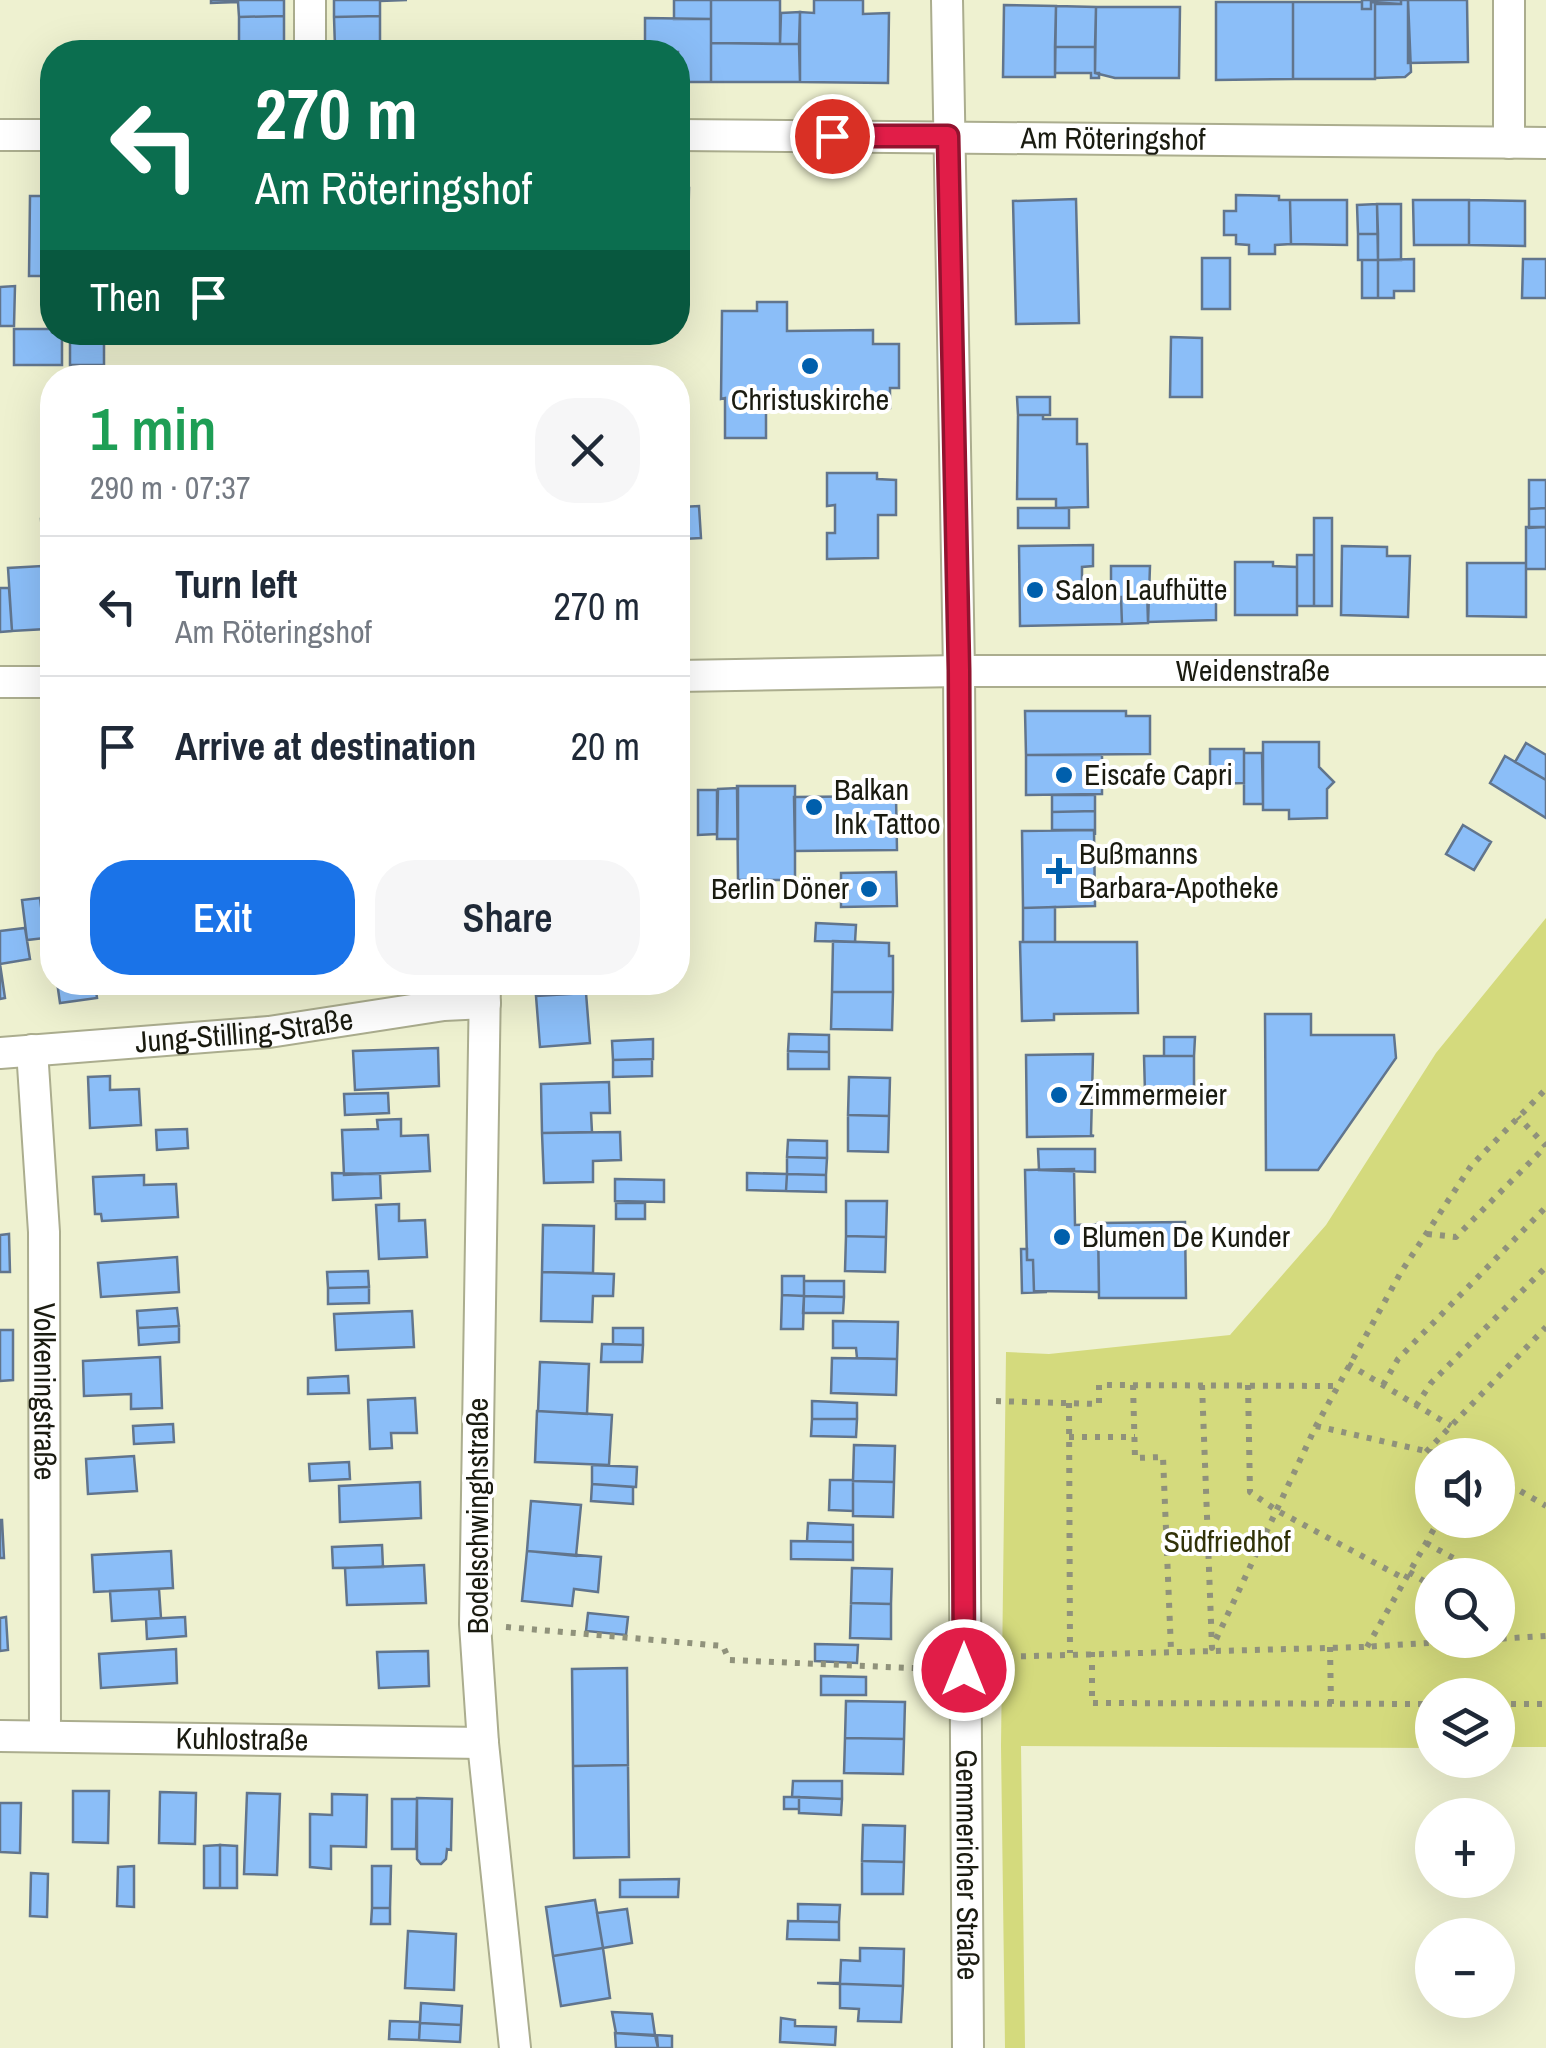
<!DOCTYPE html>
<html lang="en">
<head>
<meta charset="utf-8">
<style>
	body { margin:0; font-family:"Archivo Narrow",sans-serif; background:#f6f6f7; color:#1f2937; height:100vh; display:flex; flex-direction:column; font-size:38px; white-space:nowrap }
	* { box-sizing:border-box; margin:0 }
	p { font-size:32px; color:#747a83 }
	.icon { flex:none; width:55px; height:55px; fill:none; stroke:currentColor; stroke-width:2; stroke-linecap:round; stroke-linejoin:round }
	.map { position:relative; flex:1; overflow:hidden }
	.panel { position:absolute; left:40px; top:365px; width:650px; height:630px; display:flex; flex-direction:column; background:#fff; border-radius:40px; box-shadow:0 10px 40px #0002 }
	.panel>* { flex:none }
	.guide { position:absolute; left:40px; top:40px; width:650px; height:305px; border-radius:40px; box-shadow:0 10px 40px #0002; background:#0b6e4f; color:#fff; overflow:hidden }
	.controls { position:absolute; left:1415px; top:1438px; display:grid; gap:20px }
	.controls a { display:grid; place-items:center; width:100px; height:100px; border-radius:50%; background:#fff; box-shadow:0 10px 40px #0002; font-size:50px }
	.pin { position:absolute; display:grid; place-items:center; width:85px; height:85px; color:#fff; margin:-42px; border:5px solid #fff; border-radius:50%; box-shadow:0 2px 10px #0007 }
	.me { position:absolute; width:110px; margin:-55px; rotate:0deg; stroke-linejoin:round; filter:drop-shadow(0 0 8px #0008) }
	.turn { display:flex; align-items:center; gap:35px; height:210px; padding:0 50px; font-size:45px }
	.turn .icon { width:130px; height:130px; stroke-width:2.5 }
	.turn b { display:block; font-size:70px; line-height:85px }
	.then { display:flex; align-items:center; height:95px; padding:0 50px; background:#0003; gap:20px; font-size:38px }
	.round { display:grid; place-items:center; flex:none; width:105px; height:105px; border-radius:40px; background:#f6f6f7 }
	.head { display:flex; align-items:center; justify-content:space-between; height:170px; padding:0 50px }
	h1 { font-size:60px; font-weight:600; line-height:75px; color:#1e9e55 }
	.cta { display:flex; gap:20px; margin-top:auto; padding:20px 50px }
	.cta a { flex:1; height:115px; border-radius:40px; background:#1a73e8; color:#fff; font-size:40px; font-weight:600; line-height:115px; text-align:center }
	.cta a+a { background:#f6f6f7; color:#1f2937 }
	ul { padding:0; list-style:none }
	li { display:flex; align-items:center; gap:30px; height:140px; padding:0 50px; border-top:2px solid #e0e1e3 }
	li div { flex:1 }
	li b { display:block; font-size:38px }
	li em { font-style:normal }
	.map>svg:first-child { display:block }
	.green { fill:#d4da7d; fill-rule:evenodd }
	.building { fill:#8bbef8; stroke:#61758d; stroke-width:2.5 }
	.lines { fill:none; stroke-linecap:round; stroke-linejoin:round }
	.street-casing { stroke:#abad8e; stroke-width:34 }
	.path { stroke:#90927b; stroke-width:6; stroke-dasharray:5 8; stroke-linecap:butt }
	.street { stroke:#fff; stroke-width:30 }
	.route-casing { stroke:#92132f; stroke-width:25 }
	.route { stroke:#e11d48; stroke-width:18 }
	.poi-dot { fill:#005fac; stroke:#fff; stroke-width:4 }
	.labels { text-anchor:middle; stroke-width:8; stroke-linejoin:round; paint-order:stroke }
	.street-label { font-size:30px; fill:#1a1b10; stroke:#fff }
	.poi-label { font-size:30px; fill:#1a1b10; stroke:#fff; text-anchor:start }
	.park-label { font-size:30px; fill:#313207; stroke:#fff }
</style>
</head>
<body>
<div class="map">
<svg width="1546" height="2048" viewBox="0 0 1546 2048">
	<rect width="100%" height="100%" fill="#eef1d0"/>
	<path class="green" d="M1546 918V1747H1498V1695H1432V1748L1021 1746 1025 2048H1005L1001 1746 1006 1352 1049 1354 1230 1335 1326 1225 1436 1053ZM1432 1455H1498V1520H1432ZM1432 1575H1498V1640H1432Z"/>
	<path class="building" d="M211 0H284V16L239 17 238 2 211 3Z
		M334 0H407L380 1V16L334 17Z
		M674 0H711V19H674Z
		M711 0H780V44L711 43Z
		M814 0H863V14L889 13 888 83 800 82V12L814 13Z
		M1362 0H1401V4L1371 2V9H1362Z
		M1401 0H1408L1411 72 1405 77 1375 78V4H1401Z
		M1408 0H1467L1468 62 1408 63Z
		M1216 2H1293V79L1216 80Z
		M1293 2H1362V9H1371V2H1375V79H1293Z
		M1004 5 1056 6 1055 77H1003Z
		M1056 6 1096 7 1095 47H1055Z
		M1096 7H1180L1179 78H1115L1095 73Z
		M800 12 799 44H780L781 13Z
		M284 16V48H239V17Z
		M380 16V48H335L334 17Z
		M645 18 711 19V82H678V52H645Z
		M711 43 799 44 800 82H711Z
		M1055 47H1095V73H1099V78H1091V73H1055Z
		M678 188H689L688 238H678Z
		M1236 195 1279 196V200H1290L1291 244 1275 245V254H1249V245L1236 244V235H1224V211H1236Z
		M30 196H52V276H29Z
		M1076 199 1079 323 1016 324 1013 201Z
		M1290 200H1347V245L1291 244Z
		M1413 200H1469V245H1414Z
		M1469 200 1525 201V246L1469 245Z
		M1377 204 1378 234H1358L1357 205Z
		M1377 204H1401V260H1378Z
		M1358 234H1378V260H1358Z
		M1202 258H1230V309H1202Z
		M1414 259V291H1394V298H1378V260Z
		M1523 259H1546V298H1522Z
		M1362 260H1378V298H1362Z
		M15 286 14 326H0V287Z
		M757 302H787V331L873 330V344H899V388H890V408H848V400L766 399V438H725V398L721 399 722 311H757Z
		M14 329H52V332H62V365H14Z
		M70 332H104V365H70Z
		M1171 337 1202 338V397H1170Z
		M1017 397H1050V415H1018Z
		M1018 415H1043V419H1077V444H1087L1088 507 1056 508V499H1017Z
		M827 473H877V479L896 480V515H878V558L827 559V533H835V505L827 506Z
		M1529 480H1546V508L1529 509Z
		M699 506 701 538 683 539 681 507Z
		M1018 508H1069V528H1018Z
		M1546 508V527L1529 528V509Z
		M52 518V560L44 561 41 519Z
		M1314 518H1332V606H1314Z
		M1526 527H1546V569H1526Z
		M1093 545V566L1082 567V597H1121L1122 624 1020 626 1019 546Z
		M1342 546 1387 547V556H1410L1408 617 1341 615Z
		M1297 555H1314V606H1297Z
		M678 559H684L688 604 678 605Z
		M1235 562H1273V566L1297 567V615H1235Z
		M1467 563H1526V617L1467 616Z
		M42 566 46 629 12 631 8 568Z
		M1111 566H1150L1148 623 1122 624 1121 597H1111Z
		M0 588H9L12 631 0 632Z
		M1216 589V620L1148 622 1147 590Z
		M1025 711H1126V716H1150V754L1026 755Z
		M1263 742H1319V767L1334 782 1327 789V818L1289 819V810H1263Z
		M1526 743 1546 755V780L1515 762Z
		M1210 749H1244V783L1210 784Z
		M1244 753H1262L1263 804H1244Z
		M1026 755H1102V794L1026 795Z
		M1505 756 1546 780V818L1490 783Z
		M737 786H795V880H738Z
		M738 788V839H717L718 789Z
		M698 790H717V834L698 835Z
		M1052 795H1095V811L1052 812Z
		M896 796 897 850 795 851 794 797Z
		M1095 811V835L1094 830H1052V812Z
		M1463 825 1491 842 1474 870 1446 854Z
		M1094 830 1095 906 1023 908 1022 831Z
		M896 872 897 906 841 907V873Z
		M40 898 45 938 27 940 22 900Z
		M1055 907V942H1023V908Z
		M816 923 856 925 855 942 815 941Z
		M25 928 30 959 0 964 5 998 0 999V931Z
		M833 941 889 943V956H893V992H832Z
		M1020 942H1137L1138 1013 1054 1014V1020L1022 1021Z
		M57 982H95L97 998 60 1003Z
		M143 982H178L179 987 144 992Z
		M536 982H586V993L536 995Z
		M832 992H893L892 1030 831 1029Z
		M586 993 590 1043 540 1047 536 996Z
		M1265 1014H1311V1035H1394L1396 1058 1318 1170H1266Z
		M789 1034 829 1035V1052L788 1051Z
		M1164 1037H1195L1194 1056H1164Z
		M653 1039V1059L613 1060 612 1041Z
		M438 1048 439 1086 355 1090 353 1051Z
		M788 1051 829 1052V1069H788Z
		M1093 1054 1091 1135 1094 1136 1027 1137 1026 1055Z
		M1144 1056H1194V1094L1145 1093Z
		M652 1059V1076L613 1077V1060Z
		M110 1076V1090L139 1089 141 1125 90 1128 88 1077Z
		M849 1077 890 1078 889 1116 848 1115Z
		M609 1082 610 1113H591L592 1132 542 1133 541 1084Z
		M388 1093 389 1113 345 1115 344 1094Z
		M848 1115 889 1116 888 1152 848 1151Z
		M401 1119V1136L428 1135 430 1171 344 1175 342 1130 378 1129 377 1120Z
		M187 1129 188 1148 157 1150 156 1130Z
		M620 1132 621 1160 593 1161V1182L544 1183 542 1133Z
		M788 1140 827 1141V1158L787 1157Z
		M1038 1149H1095V1172L1039 1170Z
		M787 1157 827 1158 826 1175 787 1174Z
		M1074 1169 1075 1225 1098 1224 1099 1292 1034 1291 1033 1260H1027L1025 1170Z
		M332 1173 380 1174 381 1198 333 1200Z
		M747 1173 787 1174 786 1191 747 1190Z
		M787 1174 826 1175V1192L786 1191Z
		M144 1175V1185L176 1184 178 1217 102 1221 101 1214H95L93 1177Z
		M615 1179 664 1180V1202L615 1201Z
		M846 1201H887L886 1237 846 1236Z
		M616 1203H645V1219H616Z
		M399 1204V1221L425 1220 427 1257 379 1259 376 1205Z
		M1185 1222 1186 1298H1099L1098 1223Z
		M543 1225 594 1226 593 1273 542 1272Z
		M9 1234 10 1272H0V1235Z
		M846 1236 886 1237 885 1272 845 1271Z
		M1021 1249H1027V1260H1033L1034 1291 1047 1292 1022 1293Z
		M177 1257 179 1292 101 1297 98 1263Z
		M368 1271 369 1287 328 1288 327 1272Z
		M542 1272 614 1274 613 1296H593L592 1322 541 1321Z
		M782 1276H804V1296L782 1295Z
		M804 1281H844V1297L804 1296Z
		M369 1287V1303L328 1304V1288Z
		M782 1295 804 1296 803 1329H781Z
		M804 1296 844 1297 843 1313H803Z
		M177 1308 179 1326 138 1328 137 1311Z
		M412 1311 414 1347 336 1350 334 1314Z
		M833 1321 898 1322 897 1359 857 1358 856 1348H833Z
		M179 1326V1342L139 1345 138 1328Z
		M613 1328H643V1345L613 1344Z
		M0 1330H13V1380L0 1381Z
		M602 1344 643 1345 642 1362H601Z
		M160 1357 162 1408 131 1409V1394L84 1396 83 1361Z
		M832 1358 897 1359 896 1395 831 1393Z
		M540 1362 589 1364 587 1414 538 1411Z
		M348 1376 349 1393 308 1394V1378Z
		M415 1398 417 1433H391L392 1448 370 1449 368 1400Z
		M812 1401 857 1403V1419H812Z
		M537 1411 612 1415 609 1465 535 1462Z
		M812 1419H857L856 1437 811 1436Z
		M173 1424 174 1442 134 1444 133 1426Z
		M854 1445 895 1446 894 1482 853 1481Z
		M134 1456 137 1491 88 1494 86 1459Z
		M349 1462 350 1479 310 1481 309 1464Z
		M592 1465 637 1467 636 1487 592 1484Z
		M830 1480H853V1511L829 1510Z
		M853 1481 894 1482 893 1517 853 1516Z
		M420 1482 421 1518 340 1522 339 1486Z
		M592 1484 633 1487V1504L591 1501Z
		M531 1501 581 1505 576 1556 527 1551Z
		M0 1520H2L4 1558H0Z
		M808 1523 853 1525V1542L807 1541Z
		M791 1541 853 1542V1560L791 1559Z
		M382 1545 383 1567 333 1568 332 1547Z
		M171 1551 173 1588 94 1592 92 1555Z
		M527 1551 601 1557 598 1592 574 1589 572 1606 522 1601Z
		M424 1565 426 1603 347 1605 345 1568Z
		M852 1568 892 1569 891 1604 851 1603Z
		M159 1589 161 1618 112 1621 110 1591Z
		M851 1603 891 1604V1639L850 1638Z
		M588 1613 628 1617 626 1635 586 1631Z
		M6 1617 8 1650 0 1651V1618Z
		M185 1617 186 1636 147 1639 146 1619Z
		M815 1644 858 1645 857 1663 815 1661Z
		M176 1649 177 1683 101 1688 99 1654Z
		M428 1651 429 1686 379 1688 377 1652Z
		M627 1668 628 1765 573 1766 572 1669Z
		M821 1676 866 1677V1695H821Z
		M846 1701 905 1702 904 1739 845 1738Z
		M845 1738 904 1739 903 1774 844 1773Z
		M628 1765 629 1857 574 1858 573 1766Z
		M793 1781H842V1799L792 1797Z
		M73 1791H109L108 1843 73 1842Z
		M160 1792 196 1793 195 1844 159 1843Z
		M247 1793 280 1794 277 1875 244 1874Z
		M332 1794 367 1795 366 1847 331 1846V1869L310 1867V1814L332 1815Z
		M784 1797H799V1809H784Z
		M799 1797 842 1799 841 1815 799 1813Z
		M417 1798 452 1799 451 1850 447 1849 446 1859 441 1864H421L417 1859Z
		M392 1799H417L416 1849H392Z
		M0 1803H21L20 1853 0 1852Z
		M863 1825 905 1826 904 1862 862 1861Z
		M220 1845V1888H204V1846Z
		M220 1845 237 1846V1888H220Z
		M862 1861 904 1862 903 1894H862Z
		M134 1866V1907L117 1906 118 1867Z
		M372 1866H391L390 1908H372Z
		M31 1873 48 1874 47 1917 30 1916Z
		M679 1879 678 1897H620V1880Z
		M595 1900 603 1948 553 1956 546 1907Z
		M798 1904 840 1905 839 1922 798 1921Z
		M372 1908H390V1924H371Z
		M627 1909 632 1943 603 1948 597 1913Z
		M788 1921 839 1922V1940L787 1939Z
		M408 1931 456 1934 454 1990 405 1988Z
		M603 1948 610 1998 561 2006 553 1956Z
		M860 1948 904 1949 903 1986 817 1983H840L841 1960 860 1961Z
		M817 1983 903 1986 901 2022 858 2021 859 2009 840 2008V1984Z
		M421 2003 462 2006 461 2025 420 2023Z
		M612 2012 652 2014 655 2035 616 2033Z
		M781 2018 795 2020V2026L836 2027 835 2045 780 2042Z
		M390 2021 420 2022 419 2040 389 2039Z
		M420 2023 461 2025 460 2042 419 2040Z
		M615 2033 657 2036 658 2048H616Z
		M655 2035 672 2036V2048H658Z"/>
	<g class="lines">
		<g class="street-casing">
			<g id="street">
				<path d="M310 0V52"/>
				<path id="s1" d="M947 0 959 671 968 2048"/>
				<path d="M1509 0V143"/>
				<path d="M0 135H52"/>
				<path id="s2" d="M678 135 1546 143"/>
				<path id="s3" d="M678 676 959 671H1546"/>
				<path d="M0 682H52"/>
				<path d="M485 982 475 1624 483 1743 515 2048"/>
				<path id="s4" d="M32 1050 44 1232 45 1736"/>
				<path id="s5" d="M0 1053 269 1032 444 1005 485 1003"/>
				<path id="s6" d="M0 1736 483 1743"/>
			</g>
		</g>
		<path class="path" d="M1427 1234 1456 1237 1546 1146 1518 1117
			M1348 1364 1451 1426
			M1133 1385 1135 1458 1163 1457 1171 1650
			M1202 1385 1212 1648 1316 1426 1401 1272 1471 1166 1546 1089
			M1248 1385 1250 1492 1276 1510 1405 1579
			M1383 1385 1398 1359 1546 1207
			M996 1401 1099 1404V1385L1336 1386
			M1069 1403 1070 1653
			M1416 1406 1431 1383 1546 1267
			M1316 1426 1443 1455
			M1069 1437H1135
			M1426 1452 1546 1327
			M1498 1478 1546 1506
			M1426 1543 1484 1575
			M1409 1572 1432 1586
			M506 1627 723 1646 729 1660 933 1669
			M1330 1647 1331 1704
			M1367 1647 1439 1520
			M1092 1652V1703L1432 1704
			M995 1657 1362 1647 1546 1636
			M1498 1704H1546"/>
		<use href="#street" class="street"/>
	</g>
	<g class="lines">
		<g class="route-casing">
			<path id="route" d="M832 136H948L959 670 964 1670"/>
		</g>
		<use href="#route" class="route"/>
	</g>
	<g class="poi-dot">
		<circle cx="810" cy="366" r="10"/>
		<circle cx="1035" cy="590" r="10"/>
		<circle cx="1064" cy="775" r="10"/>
		<circle cx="814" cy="807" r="10"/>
		<path d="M1054 856h10v10h10v10h-10v10h-10v-10h-10v-10h10z"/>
		<circle cx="869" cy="889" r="10"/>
		<circle cx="1059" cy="1095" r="10"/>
		<circle cx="1062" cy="1237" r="10"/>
	</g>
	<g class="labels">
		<g class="street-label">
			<text dy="10" stroke="none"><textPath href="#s2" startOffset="435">Am Röteringshof</textPath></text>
			<text dy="10" stroke="none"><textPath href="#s3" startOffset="575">Weidenstraße</textPath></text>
			<text dy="10" stroke="none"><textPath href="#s5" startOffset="245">Jung-Stilling-Straße</textPath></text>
			<text dy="10" stroke="none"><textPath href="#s4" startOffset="342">Volkeningstraße</textPath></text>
			<text transform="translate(478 1516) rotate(-90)" y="10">Bodelschwinghstraße</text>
			<text dy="10" stroke="none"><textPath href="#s6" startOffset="242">Kuhlostraße</textPath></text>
			<text dy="10" stroke="none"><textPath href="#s1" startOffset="1865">Gemmericher Straße</textPath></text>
		</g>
		<g class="poi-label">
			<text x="810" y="410" text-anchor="middle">Christuskirche</text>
			<text x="1055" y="600">Salon Laufhütte</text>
			<text x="1084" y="785">Eiscafe Capri</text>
			<text x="834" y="800">Balkan<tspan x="834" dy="34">Ink Tattoo</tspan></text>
			<text x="1079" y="864">Bußmanns<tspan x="1079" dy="34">Barbara-Apotheke</tspan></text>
			<text x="849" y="899" text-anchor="end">Berlin Döner</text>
			<text x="1079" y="1105">Zimmermeier</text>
			<text x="1082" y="1247">Blumen De Kunder</text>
		</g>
		<g class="park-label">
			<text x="1227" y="1552">Südfriedhof</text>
		</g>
	</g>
</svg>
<div class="controls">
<a><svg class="icon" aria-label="sound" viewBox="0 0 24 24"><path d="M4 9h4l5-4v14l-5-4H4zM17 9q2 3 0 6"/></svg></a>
<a><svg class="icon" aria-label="search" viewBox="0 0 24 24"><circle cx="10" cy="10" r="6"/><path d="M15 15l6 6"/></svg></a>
<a><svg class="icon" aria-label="layers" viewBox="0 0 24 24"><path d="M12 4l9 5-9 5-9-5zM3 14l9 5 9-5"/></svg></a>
<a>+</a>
<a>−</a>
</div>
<div class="pin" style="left:832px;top:136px;background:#d93025"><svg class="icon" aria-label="arrive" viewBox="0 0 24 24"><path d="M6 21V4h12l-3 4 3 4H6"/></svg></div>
<svg class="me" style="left:964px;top:1670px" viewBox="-20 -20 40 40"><circle r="17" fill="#e11d48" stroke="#fff" stroke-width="3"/><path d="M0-11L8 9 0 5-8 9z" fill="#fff"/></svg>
<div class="guide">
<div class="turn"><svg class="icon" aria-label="left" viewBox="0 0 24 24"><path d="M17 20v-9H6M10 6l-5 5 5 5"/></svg><div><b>270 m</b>Am Röteringshof</div></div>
<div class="then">Then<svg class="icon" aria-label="arrive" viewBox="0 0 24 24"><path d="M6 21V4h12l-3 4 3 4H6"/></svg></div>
</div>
<section class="panel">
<div class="head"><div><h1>1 min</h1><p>290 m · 07:37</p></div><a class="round"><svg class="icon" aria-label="close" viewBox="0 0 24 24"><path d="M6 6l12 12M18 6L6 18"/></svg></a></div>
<ul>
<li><svg class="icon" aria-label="left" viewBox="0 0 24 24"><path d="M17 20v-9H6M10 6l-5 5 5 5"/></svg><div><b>Turn left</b><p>Am Röteringshof</p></div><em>270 m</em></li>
<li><svg class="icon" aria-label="arrive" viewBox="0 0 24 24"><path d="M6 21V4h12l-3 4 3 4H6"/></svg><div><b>Arrive at destination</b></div><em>20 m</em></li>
</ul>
<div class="cta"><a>Exit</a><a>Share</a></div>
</section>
</div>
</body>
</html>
